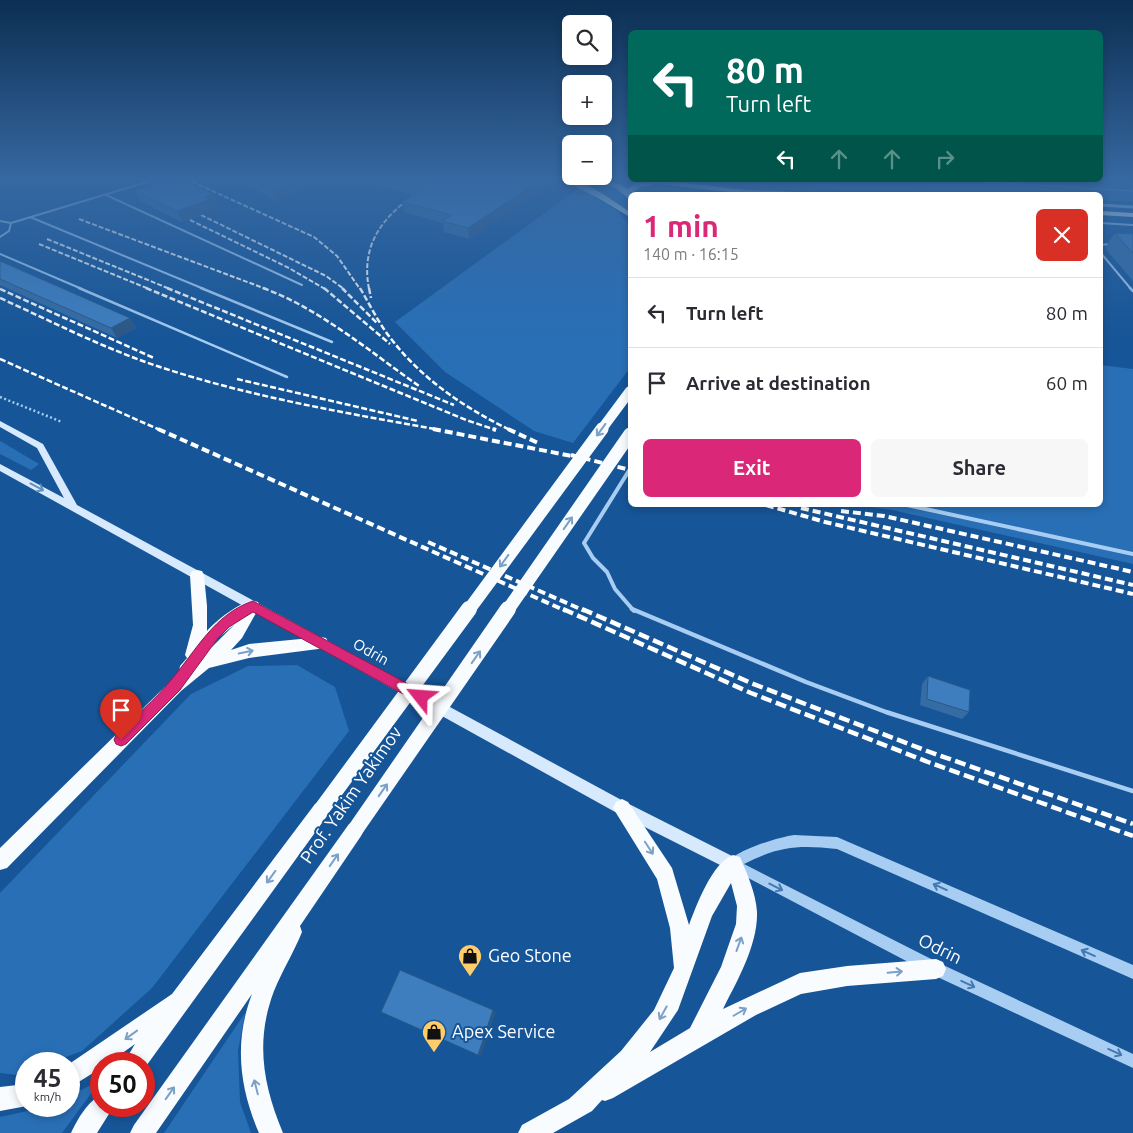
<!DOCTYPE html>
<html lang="en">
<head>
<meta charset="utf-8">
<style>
	body { margin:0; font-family:Ubuntu,sans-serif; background:#f7f7f7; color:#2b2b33; height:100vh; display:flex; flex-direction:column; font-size:19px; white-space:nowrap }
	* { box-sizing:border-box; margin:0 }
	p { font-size:16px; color:#7c7c81 }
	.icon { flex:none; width:28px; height:28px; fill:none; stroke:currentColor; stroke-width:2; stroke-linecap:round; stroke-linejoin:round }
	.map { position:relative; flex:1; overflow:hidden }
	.panel { position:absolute; left:628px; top:192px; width:475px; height:315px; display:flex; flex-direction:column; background:#fff; border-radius:8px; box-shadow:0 2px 8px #0003 }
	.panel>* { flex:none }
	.guide { position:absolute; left:628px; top:30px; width:475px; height:152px; border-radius:8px; box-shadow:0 2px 8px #0003; background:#00695c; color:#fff; overflow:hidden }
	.tools { position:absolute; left:562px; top:15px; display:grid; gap:10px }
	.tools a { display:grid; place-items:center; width:50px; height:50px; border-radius:8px; background:#fff; box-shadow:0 2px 8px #0003; font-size:25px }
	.speed { position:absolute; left:15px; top:1052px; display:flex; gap:10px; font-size:25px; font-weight:700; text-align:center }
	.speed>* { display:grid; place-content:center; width:65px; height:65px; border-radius:50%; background:#fff; box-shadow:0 2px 8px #0003; line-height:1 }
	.speed small { font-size:12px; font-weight:400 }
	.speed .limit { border:8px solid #d22; background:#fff; color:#111 }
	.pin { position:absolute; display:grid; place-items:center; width:42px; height:42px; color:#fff; margin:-51px -21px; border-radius:50% 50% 50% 0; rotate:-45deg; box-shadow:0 0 5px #0007 }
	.pin .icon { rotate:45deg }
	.me { position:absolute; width:55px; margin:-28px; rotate:298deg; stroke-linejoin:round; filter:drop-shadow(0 0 4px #0008) }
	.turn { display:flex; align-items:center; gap:18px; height:105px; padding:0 15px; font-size:22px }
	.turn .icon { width:65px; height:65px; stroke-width:2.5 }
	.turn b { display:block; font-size:35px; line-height:42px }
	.lanes { display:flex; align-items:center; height:48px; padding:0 15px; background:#0003; justify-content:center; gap:25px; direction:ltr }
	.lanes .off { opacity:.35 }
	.round { display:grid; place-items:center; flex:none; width:52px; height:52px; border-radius:8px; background:#f7f7f7 }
	.head { display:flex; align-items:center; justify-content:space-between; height:85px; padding:0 15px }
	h1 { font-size:30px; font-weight:700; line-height:38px; color:#db2777 }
	.action { display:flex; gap:10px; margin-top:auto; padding:10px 15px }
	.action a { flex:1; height:58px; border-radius:8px; background:#db2777; color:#fff; font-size:20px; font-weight:700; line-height:58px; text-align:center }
	.action a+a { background:#f7f7f7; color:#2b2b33 }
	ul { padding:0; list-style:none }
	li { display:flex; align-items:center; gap:15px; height:70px; padding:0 15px; border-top:1px solid #e1e1e2 }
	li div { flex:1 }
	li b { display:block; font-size:19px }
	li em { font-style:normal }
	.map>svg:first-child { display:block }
	.green { fill:#296fb6 }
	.water { fill:#396796; stroke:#9bc9f4 }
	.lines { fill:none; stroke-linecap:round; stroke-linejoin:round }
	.path { stroke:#a8cdf2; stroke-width:2.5; stroke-dasharray:2 2.5; stroke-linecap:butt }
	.service-far3 { stroke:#a8cdf2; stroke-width:2 }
	.service-far2 { stroke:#a8cdf2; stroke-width:2.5 }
	.service-far1 { stroke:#a8cdf2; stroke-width:4 }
	.service { stroke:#a8cdf2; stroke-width:4.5 }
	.minor { stroke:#a8cdf2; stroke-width:3 }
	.tertiary { fill:#a8cdf2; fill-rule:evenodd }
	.secondary { fill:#d7e9fc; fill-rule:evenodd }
	.trunk { fill:#f9fcff; fill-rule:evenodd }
	.rail-far3 { stroke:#fff; stroke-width:2; stroke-dasharray:5 2; stroke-linecap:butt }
	.rail-far2 { stroke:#fff; stroke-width:2.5; stroke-dasharray:6 2.5; stroke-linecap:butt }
	.rail-far1 { stroke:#fff; stroke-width:4; stroke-dasharray:8 4; stroke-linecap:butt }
	.rail { stroke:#fff; stroke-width:4.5; stroke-dasharray:11 4.5; stroke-linecap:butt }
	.trunk-bridge-far2 { stroke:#f9fcff; stroke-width:10 }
	.trunk-bridge-far1 { stroke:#f9fcff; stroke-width:13 }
	.trunk-bridge { stroke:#f9fcff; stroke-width:16 }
	.wall { fill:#356ca4 }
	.shaded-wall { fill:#2b5886 }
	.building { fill:#3e7ebf; stroke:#2b5886 }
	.oneway { stroke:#7ca0c6 }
	.oneway2 { stroke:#6390bf }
	.oneway3 { stroke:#4279b2 }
	.route { fill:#db2777; stroke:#8e194d }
	.labels { text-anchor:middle; stroke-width:4; stroke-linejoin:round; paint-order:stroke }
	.street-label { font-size:15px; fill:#fff; stroke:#165597 }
	.near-street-label { font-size:18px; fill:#fff; stroke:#165597 }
	.near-poi-label { font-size:18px; fill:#fff; stroke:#165597; text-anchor:start }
</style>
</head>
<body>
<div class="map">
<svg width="1133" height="1133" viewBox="0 0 1133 1133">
	<rect width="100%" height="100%" fill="#165597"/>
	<path class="green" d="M565 178H580L617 187C623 192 623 198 630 203V212L613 200Z
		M704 180H957L1133 191V202L1100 200V195H1013L894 190 855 191 796 185 752 186Z
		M659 185 724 195H635V191L641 187Z
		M579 188 616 210 630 225V368L573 443 534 431 445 372 395 322Z
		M1100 365 1133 369V564L892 510 857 505H1100Z
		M0 441 2 442 39 464 31 470 0 454Z
		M297 665 335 687 349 731 152 988 82 1051 47 1064H26V1072L17 1075 0 1073V893L191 694 248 666Z
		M245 1013 238 1051 240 1102 251 1133H164Z
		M101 1080 62 1133H0V1117L50 1106H69V1096Z"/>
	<path class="water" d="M1100 178H1133V191L957 180H1100Z"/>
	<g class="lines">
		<path class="path" d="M0 397 62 422"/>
		<path class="service-far3" d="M106 195 302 285
			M30 217 204 289
			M0 221 11 223 160 178
			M1100 223 1133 225
			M0 237 9 231 11 223
			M1100 245 1111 244
			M1100 252 1131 289
			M0 254 82 289"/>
		<path class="service-far2" d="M79 288 287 377
			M201 288 332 342
			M1130 288 1133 291"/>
		<path class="service-far1" d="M630 469 584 543 593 558 607 572 615 589 634 611
			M907 505 1133 554"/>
		<path class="service" d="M632 609 806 682 886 712 1133 791"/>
		<path class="minor" d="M1100 205 1133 207"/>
		<path class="tertiary" d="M794 835 837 837 1133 965V979L837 849C799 845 779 846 744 864L941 964 1133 1054V1068L931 974 729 868 727 864C732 851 779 837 794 835Z"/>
		<path class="secondary" d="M0 421 43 444 77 505 627 803 738 859 740 864 738 869 733 871 728 869 617 813 0 471V464L64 498 37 448 0 427Z"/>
		<path class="trunk" d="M558 178C583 178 609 198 630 212V217L596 197Z
			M586 178C600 178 616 181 628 189L635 183 659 180 746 190 823 193 827 195 746 194 658 184 640 187 634 192V195H630V200L616 188Z
			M1100 211 1133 213V217L1100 215Z
			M197 570 202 571 204 575 207 606V631C216 621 244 597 258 602L260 606 242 638 231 650 249 644 321 637 326 638 329 643 326 648 249 658 209 668 181 691 7 868 0 870V848L179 673 180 666 187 658 185 655 193 625 190 575 192 571ZM235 624 211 648 218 638Z
			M622 799 628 802 672 868 689 925C697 904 712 863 733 855L740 857C747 874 756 893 757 912 758 945 737 981 723 1009L800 973 847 966 936 959 943 962 946 969 943 976 936 979 847 986 801 994 756 1015 613 1098 605 1101 602 1100 592 1111 553 1133H518L522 1125 569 1099 621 1051 654 1010 674 968 670 928 657 879 613 808 616 802ZM731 883 737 906 736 924 721 967 690 1028 650 1052 678 1010 712 916Z
			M321 801 327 804 330 810 327 816 144 1069V1064H123L135 1044 107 1064H101V1068L69 1088V1064L172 994 315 804Z
			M355 821 361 824 364 830 361 836 300 926 302 932C294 952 282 971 274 991 255 1041 263 1085 283 1133H259C239 1087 234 1041 252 994L156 1133H130L134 1125 349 824Z
			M26 1084 27 1106 0 1111V1087Z
			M101 1095V1106H114L97 1133H71C77 1120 88 1101 101 1095Z"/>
		<path class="rail-far3" d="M186 179 314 237 337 256 360 289
			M201 215 326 276 344 289
			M79 219 266 289
			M190 220 289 268 325 289
			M47 239 170 289
			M39 244 149 289
			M369 289C358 232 398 203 442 178"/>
		<path class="rail-far2" d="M146 288 466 420 496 430
			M167 288 454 405
			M263 288C320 309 369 351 419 386
			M324 288 390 344
			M342 288 377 323
			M360 288C370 305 379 324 392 340 423 380 465 408 510 430
			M369 288 371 298
			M0 289 154 358
			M0 298C53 322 105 349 160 367 251 397 346 413 440 430
			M0 359 160 430
			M237 379 418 421"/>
		<path class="rail-far1" d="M158 429 566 611
			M433 429 577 457
			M493 429 496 430
			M508 429 538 443
			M571 455 630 470
			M766 505 825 522 1133 594
			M801 508 1133 585
			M841 511 884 516 1133 572
			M428 542 585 611"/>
		<path class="rail" d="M563 609 751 693 928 762 1133 836
			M582 609 751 683 927 751 1133 824"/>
		<path class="trunk-bridge-far2" d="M601 430 630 391"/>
		<path class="trunk-bridge-far1" d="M468 611 602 429
			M507 611 630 434"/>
		<path class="trunk-bridge" d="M321 810 469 609
			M355 830 508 609"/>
	</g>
	<path class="wall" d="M234 178H338L294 193V195L277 201Z
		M352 178H507L539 181 540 192 469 239 444 232 443 223 404 212 402 202 413 195Z
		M151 182 213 194 217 205 214 206 215 210 182 222 140 201 135 191 153 185Z
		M1115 233 1133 234V281L1105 248Z
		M0 261 130 318 136 328 117 338 0 285Z
		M928 676 969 712 962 719 920 705 922 684Z"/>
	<path class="shaded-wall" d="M304 178H338L294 193V195L277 201 273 190 289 183Z
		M539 181 540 192 469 239 468 228Z
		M0 191 5 199 0 201Z
		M213 194 217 205 214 206 215 210 182 222 177 211 205 197Z
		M130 318 136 328 117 338 111 328Z
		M493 1010 496 1012 481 1056 478 1055Z"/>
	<path class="building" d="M163 178H177L213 194 205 197 211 199 177 211 135 191 155 184 151 182Z
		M250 178H304L289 183 291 184 273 190Z
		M387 178H507L510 179 512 178H526L539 181 468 228 442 221 452 215 402 202 426 189Z
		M1115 233 1133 234V253Z
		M0 261 130 318 111 328 0 279Z
		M928 676 970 690 969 712 927 699Z
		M400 970 493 1010 478 1055 381 1012Z"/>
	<defs><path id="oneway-shaft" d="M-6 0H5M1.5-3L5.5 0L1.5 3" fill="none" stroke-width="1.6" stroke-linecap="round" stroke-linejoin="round" transform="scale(1.25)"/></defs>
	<g class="oneway">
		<use href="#oneway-shaft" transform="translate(601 430) rotate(126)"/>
		<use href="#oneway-shaft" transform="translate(568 523) rotate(-55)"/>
		<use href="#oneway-shaft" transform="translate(504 561) rotate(126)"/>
		<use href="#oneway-shaft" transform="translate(246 652) rotate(-12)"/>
		<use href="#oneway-shaft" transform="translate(476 657) rotate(-55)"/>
		<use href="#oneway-shaft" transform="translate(383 790) rotate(-55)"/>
		<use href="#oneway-shaft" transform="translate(649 848) rotate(57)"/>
		<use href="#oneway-shaft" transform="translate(334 860) rotate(-55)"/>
		<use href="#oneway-shaft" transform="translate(271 877) rotate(126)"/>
		<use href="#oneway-shaft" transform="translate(739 944) rotate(-70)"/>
		<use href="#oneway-shaft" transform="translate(895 972) rotate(-5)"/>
		<use href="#oneway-shaft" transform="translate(740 1012) rotate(-30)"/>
		<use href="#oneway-shaft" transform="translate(663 1013) rotate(119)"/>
		<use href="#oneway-shaft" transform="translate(131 1035) rotate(144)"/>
		<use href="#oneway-shaft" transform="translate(256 1087) rotate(-104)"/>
		<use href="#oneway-shaft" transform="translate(170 1093) rotate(-55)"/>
	</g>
	<use class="oneway2" href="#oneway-shaft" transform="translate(37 487) rotate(28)"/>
	<g class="oneway3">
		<use href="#oneway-shaft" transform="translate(776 887) rotate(27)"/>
		<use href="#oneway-shaft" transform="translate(940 887) rotate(-156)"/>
		<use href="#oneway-shaft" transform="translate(1088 953) rotate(-156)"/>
		<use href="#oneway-shaft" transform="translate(968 984) rotate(25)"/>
		<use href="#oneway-shaft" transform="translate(1115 1052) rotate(25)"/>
	</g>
	<linearGradient id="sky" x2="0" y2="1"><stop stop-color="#0c2f53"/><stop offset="0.53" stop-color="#3668a1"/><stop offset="1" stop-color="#3668a1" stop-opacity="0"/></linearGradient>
	<rect width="1133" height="337" fill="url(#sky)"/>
	<path class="route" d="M253 601 425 693 427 697 425 701 421 703 416 701 253 612 229 627 218 638 180 690 126 744 121 746 116 744 114 740 116 735C134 717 155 700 171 680 196 651 214 614 253 601Z"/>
	<defs>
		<g id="shop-pin" transform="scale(1.25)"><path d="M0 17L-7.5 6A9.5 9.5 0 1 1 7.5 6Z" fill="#ffcd69" stroke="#165597"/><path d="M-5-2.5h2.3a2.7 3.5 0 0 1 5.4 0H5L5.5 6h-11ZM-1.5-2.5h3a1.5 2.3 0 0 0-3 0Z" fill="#111"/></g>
	</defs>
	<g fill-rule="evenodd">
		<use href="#shop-pin" x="470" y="956"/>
		<use href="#shop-pin" x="434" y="1032"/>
	</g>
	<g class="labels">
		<g class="street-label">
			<text transform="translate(371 652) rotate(29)" y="5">Odrin</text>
		</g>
		<g class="near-street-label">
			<text transform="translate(351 795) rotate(-55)" y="6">Prof. Yakim Yakimov</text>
			<text transform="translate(940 949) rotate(26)" y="6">Odrin</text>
		</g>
		<g class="near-poi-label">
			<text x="488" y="962">Geo Stone</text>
			<text x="452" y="1038">Apex Service</text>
		</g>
	</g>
</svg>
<div class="tools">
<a><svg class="icon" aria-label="search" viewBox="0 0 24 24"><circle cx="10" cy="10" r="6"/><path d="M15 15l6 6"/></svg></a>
<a>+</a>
<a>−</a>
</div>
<div class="speed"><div>45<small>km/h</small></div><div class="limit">50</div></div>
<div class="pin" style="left:121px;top:740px;background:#d93025"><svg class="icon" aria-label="arrive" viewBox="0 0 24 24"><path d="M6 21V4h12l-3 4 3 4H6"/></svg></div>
<svg class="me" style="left:421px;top:697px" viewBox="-20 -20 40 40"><path d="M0-17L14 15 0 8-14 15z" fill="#db2777" stroke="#fff" stroke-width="4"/></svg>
<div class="guide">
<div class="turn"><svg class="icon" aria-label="left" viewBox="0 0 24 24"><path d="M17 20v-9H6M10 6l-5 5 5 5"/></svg><div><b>80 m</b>Turn left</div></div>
<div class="lanes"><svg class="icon" aria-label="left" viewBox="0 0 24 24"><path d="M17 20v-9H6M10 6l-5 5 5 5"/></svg><svg class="icon off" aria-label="ahead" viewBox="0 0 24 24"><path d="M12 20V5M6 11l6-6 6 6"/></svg><svg class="icon off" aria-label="ahead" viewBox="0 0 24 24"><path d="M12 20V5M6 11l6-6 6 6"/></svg><svg class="icon off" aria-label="right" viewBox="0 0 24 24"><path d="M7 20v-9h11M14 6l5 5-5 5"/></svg></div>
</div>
<section class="panel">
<div class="head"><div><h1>1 min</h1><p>140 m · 16:15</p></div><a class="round" style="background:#d93025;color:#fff"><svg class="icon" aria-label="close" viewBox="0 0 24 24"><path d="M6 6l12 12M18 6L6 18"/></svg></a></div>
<ul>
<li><svg class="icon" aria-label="left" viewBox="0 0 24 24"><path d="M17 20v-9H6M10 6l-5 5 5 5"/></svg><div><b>Turn left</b></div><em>80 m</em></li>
<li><svg class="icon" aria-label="arrive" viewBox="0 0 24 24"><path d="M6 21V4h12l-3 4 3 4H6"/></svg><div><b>Arrive at destination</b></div><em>60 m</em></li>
</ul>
<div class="action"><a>Exit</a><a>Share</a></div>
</section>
</div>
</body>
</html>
